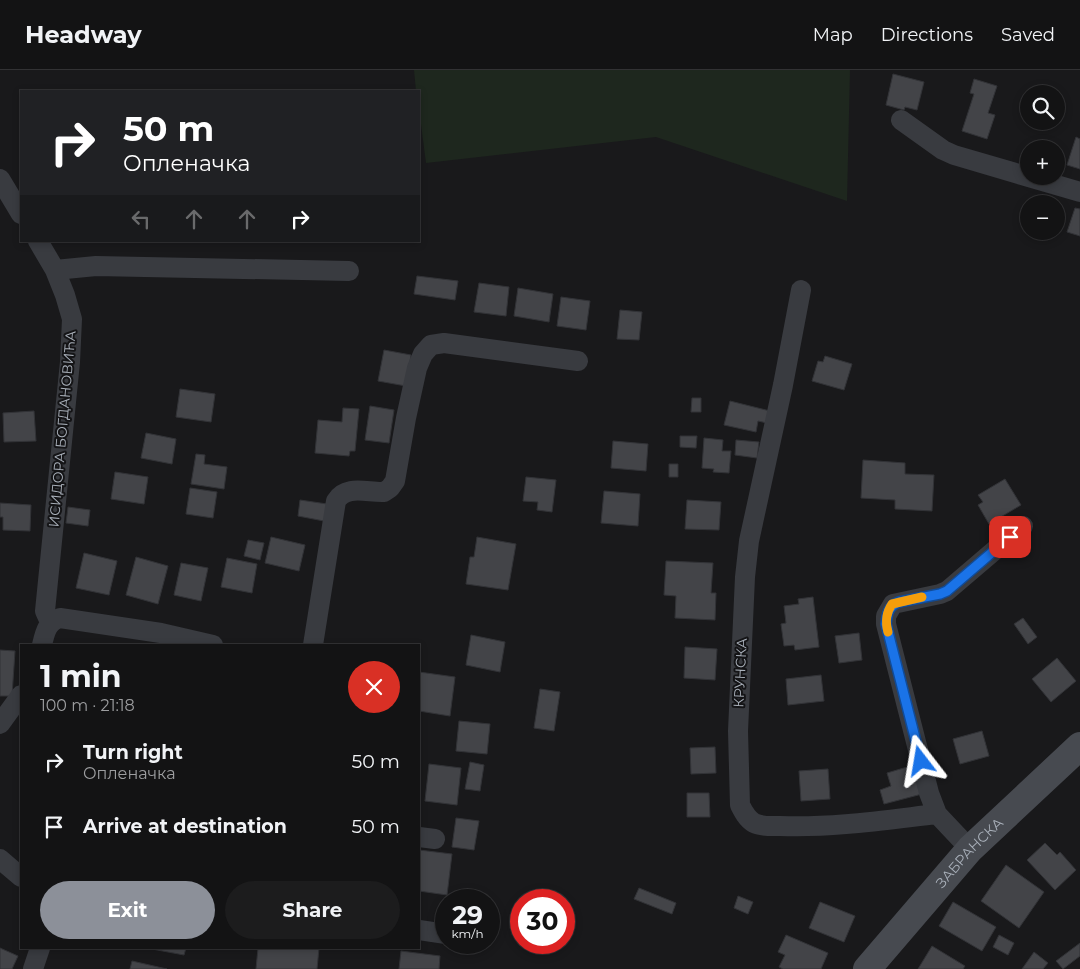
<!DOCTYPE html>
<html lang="en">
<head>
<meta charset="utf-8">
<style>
	body { margin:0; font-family:Montserrat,sans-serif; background:#1c1c1d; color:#f1f3f6; height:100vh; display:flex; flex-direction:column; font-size:19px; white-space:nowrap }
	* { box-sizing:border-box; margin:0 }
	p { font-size:16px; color:#9d9ea0 }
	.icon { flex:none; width:28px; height:28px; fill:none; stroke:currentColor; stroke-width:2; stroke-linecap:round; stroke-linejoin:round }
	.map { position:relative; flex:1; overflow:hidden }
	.side { position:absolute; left:20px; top:574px; width:400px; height:305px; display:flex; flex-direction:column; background:#131314; border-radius:0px; box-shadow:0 2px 8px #0003,0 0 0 1px #323234 }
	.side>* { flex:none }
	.hud { position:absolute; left:20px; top:20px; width:400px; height:152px; border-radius:0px; box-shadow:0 2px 8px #0003,0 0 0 1px #323234; background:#202124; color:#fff; overflow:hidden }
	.fabs { position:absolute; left:1020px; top:15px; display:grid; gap:10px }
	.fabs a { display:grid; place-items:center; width:45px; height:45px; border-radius:50%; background:#131314; box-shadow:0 2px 8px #0003,0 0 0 1px #323234; font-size:25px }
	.speed { position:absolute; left:435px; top:819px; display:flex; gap:10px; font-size:25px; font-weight:700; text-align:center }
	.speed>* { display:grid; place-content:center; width:65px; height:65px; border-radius:50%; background:#131314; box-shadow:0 2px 8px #0003,0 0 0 1px #323234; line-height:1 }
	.speed small { font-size:12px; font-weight:400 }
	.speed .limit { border:8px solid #d22; background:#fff; color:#111 }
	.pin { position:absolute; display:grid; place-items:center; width:42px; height:42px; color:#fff; margin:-21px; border-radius:10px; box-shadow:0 2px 8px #0006 }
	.me { position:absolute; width:55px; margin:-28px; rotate:346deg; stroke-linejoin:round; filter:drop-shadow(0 0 4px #0008) }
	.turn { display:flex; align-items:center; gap:18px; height:105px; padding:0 20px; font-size:22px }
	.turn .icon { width:65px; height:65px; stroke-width:2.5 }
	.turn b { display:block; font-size:35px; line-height:42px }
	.lanes { display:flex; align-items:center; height:48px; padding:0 20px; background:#0003; justify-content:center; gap:25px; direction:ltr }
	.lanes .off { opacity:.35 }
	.round { display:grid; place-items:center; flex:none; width:52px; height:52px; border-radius:26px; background:#1c1c1d }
	.overview { display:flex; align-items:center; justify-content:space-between; height:85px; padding:0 20px }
	h1 { font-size:30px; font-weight:700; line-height:38px }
	.action { display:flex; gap:10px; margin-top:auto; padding:10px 20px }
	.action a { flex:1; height:58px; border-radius:30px; background:#8c9099; color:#fff; font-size:20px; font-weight:700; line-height:58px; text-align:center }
	.action a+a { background:#1c1c1d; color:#f1f3f6 }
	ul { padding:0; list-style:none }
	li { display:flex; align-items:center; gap:15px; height:65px; padding:0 20px }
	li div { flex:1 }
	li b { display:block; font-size:19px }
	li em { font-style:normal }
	header { display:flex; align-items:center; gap:30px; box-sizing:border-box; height:70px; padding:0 25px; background:#131314; border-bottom:1px solid #323234 }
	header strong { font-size:24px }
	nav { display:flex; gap:28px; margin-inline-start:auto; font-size:18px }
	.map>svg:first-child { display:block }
	.green { fill:#1e271e }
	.building { fill:#434448; stroke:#323337 }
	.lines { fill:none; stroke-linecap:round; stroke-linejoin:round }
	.street { stroke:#393b40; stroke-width:20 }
	.secondary { stroke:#474a50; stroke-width:28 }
	.route-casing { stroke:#114b97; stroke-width:12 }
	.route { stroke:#1a73e8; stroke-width:9 }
	.slow { stroke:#f59e0b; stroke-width:9 }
	.labels { text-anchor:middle; stroke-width:4; stroke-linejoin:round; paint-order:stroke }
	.street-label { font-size:14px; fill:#aab1bb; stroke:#141416 }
</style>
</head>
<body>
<header>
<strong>Headway</strong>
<nav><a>Map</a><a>Directions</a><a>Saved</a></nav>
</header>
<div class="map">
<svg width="1080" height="899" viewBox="0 0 1080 899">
	<rect width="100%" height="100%" fill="#19191b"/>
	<path class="green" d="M414 0H850L847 131 656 67 426 93 419 39V21H416Z"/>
	<path class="building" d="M893 4 924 12 917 40 905 37 904 40 886 35Z
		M974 9 997 16 988 43 995 45 987 69 962 61 974 24 970 23Z
		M1076 67 1080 69V99L1067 95Z
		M1075 138 1080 139V166L1067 162Z
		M417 206 458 211 455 230 414 224Z
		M479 213 509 217 506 246 474 242Z
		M518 218 553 224 549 252 514 246Z
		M561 227 590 231 586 260 557 256Z
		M620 240 642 242 639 270 617 269Z
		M384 280 411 285 406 316 378 311Z
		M825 286 852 294 844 320 812 311 818 291 823 292Z
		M180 319 215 324 211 352 176 347Z
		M692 328H701V342H691Z
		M730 331 770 341 767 353 758 351 756 362 724 355Z
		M370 336 394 340 389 373 365 370Z
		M343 338 359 339 355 381H350L349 386 315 383 318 350 342 352Z
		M34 341 36 371 4 372 3 343Z
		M146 363 176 369 172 394 141 388Z
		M680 366H697L696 378 680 377Z
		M704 368 723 370 722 381H731L729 403 713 402 714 399 702 398Z
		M736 370 759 372 757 388 735 385Z
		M613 371 648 374 646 401 611 398Z
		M196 384 205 385 204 394 227 397 224 419 191 414Z
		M863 390 905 393V404L934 405 932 441 895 439V430L861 428Z
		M669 394H678V407H669Z
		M115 402 148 407 144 434 111 429Z
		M526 407 556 410 552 442 537 440 538 432 523 431Z
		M1005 409 1021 435 989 454 978 435 983 432 978 425Z
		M190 418 217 422 213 448 186 444Z
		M604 421 640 424 638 456 601 453Z
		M300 430 327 434 324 451 298 446Z
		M687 430 721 432 719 460 685 459Z
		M0 433 31 435 30 461 3 460V447H0Z
		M68 437 90 440 88 456 66 453Z
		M271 467 305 475 299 501 265 493Z
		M477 467 516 474 508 520 466 514 470 487H474Z
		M248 470 264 473 260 490 244 486Z
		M84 483 117 491 109 525 76 518Z
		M136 487 168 496 158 534 126 525Z
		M227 488 257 494 252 523 221 517Z
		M666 491 713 493 711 523H716L715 550 675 548 676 526 664 525Z
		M181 493 208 498 201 531 174 525Z
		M813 527 819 577 795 580 794 575 784 576 781 554 786 553 784 536 799 534 798 529Z
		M1023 548 1037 567 1028 574 1014 554Z
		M859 563 862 590 839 593 835 566Z
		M471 565 505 572 500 602 466 595Z
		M685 577 717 579 715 610 684 608Z
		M0 580 15 581 12 626H0Z
		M1057 588 1076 611 1051 632 1032 609Z
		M419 602 455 607 450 646 419 641Z
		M821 605 824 631 788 635 786 609Z
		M540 619 560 622 554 661 534 658Z
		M459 651 490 654 487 684 456 681Z
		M982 661 989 686 960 694 953 669Z
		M715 677 716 703 691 704 690 678Z
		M470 692 484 695 480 721 465 719Z
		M429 694 461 698 457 735 425 731Z
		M914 695 922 724 884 734 880 720 891 716 887 703Z
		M828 699 830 729 801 731 799 701Z
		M687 723H709L710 747H687Z
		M456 748 479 751 474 780 452 777Z
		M1045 773 1057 785 1060 782 1076 800 1055 820 1027 790Z
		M419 780 452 784 447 825 419 821Z
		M1006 795 1044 822 1019 858 981 831Z
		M639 818 676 833 672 844 634 829Z
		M738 826 753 832 748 844 734 838Z
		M820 832 855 846 844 872 809 858Z
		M953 832 996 857 982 881 939 856Z
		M786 865 828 883 821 899H783L779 897 785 885 778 882Z
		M999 865 1014 873 1008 885 993 877Z
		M1080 873V886L1063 899 1056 891Z
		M932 876 965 896 963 899H918Z
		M0 878 18 886 12 899H0Z
		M152 878H186L184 885 152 879Z
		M258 878H319L317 899H256Z
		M401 881 440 886 439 899H399Z
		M1034 882 1048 893 1043 899H1022Z
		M132 891 167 899H130Z"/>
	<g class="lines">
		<path class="street" d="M901 50 943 80 954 85 1080 122
			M0 109 21 144
			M38 171 55 200 65 225 72 249 70 292 45 541 50 552
			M55 200 96 196 349 201
			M801 220 783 315 749 471 745 507 738 661 740 735C743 741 747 749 754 753 762 757 772 756 780 756 833 758 885 750 937 744L970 779
			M42 575C45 562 47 552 60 548L161 563 213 575
			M313 575 336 431C346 414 368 423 384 422L390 418 395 411 406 348 417 298 423 284 431 275 444 273 578 291
			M0 654 21 625
			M937 744 929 723 886 554V546L893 534 940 524 947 521 1023 456
			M419 767 435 769
			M0 789 21 807
			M419 860 446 864
			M33 899 40 878"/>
		<path class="secondary" id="s1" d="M867 899 970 779 1080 676"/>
	</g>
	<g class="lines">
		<g class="route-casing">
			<path id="route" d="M921 691 886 554C887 544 888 536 899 532L940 524 947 521 1010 467"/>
		</g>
		<use href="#route" class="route"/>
		<path class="slow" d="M888 562C885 551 886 543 892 534L922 527"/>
	</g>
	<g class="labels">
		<g class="street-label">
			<text transform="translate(62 359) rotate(-85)" y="5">ИСИДОРА БОГДАНОВИЋА</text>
			<text transform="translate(740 603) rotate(-87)" y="5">КРУНСКА</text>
			<text dy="5" stroke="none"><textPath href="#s1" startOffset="155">ЗАБРАНСКА</textPath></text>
		</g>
	</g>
</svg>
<div class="fabs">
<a><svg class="icon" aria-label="search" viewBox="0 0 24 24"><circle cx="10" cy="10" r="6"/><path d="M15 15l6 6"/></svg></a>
<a>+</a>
<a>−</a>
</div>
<div class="speed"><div>29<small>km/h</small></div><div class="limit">30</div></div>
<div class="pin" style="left:1010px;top:467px;background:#d93025"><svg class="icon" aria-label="arrive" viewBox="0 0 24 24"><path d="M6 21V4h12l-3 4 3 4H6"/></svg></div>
<svg class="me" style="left:921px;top:691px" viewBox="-20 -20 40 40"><path d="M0-17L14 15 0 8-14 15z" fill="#1a73e8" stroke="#fff" stroke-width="4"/></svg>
<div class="hud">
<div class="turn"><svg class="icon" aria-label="right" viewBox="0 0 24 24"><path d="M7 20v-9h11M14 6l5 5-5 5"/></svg><div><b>50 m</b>Опленачка</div></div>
<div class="lanes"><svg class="icon off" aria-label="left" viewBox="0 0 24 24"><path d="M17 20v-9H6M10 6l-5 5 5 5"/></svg><svg class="icon off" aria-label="ahead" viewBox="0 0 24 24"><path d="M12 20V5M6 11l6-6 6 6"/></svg><svg class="icon off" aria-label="ahead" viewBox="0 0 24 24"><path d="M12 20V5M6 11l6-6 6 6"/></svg><svg class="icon" aria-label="right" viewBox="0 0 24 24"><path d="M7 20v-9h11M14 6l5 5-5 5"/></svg></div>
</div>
<section class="side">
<div class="overview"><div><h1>1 min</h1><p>100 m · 21:18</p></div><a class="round" style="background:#d93025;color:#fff"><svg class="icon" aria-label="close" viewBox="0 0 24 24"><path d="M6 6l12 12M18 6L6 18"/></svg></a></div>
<ul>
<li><svg class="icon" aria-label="right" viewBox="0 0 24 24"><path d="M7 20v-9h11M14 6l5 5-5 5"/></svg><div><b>Turn right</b><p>Опленачка</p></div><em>50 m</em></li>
<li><svg class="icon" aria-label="arrive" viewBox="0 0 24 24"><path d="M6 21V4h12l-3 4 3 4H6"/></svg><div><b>Arrive at destination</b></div><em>50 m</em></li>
</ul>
<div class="action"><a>Exit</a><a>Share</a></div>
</section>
</div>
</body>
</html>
